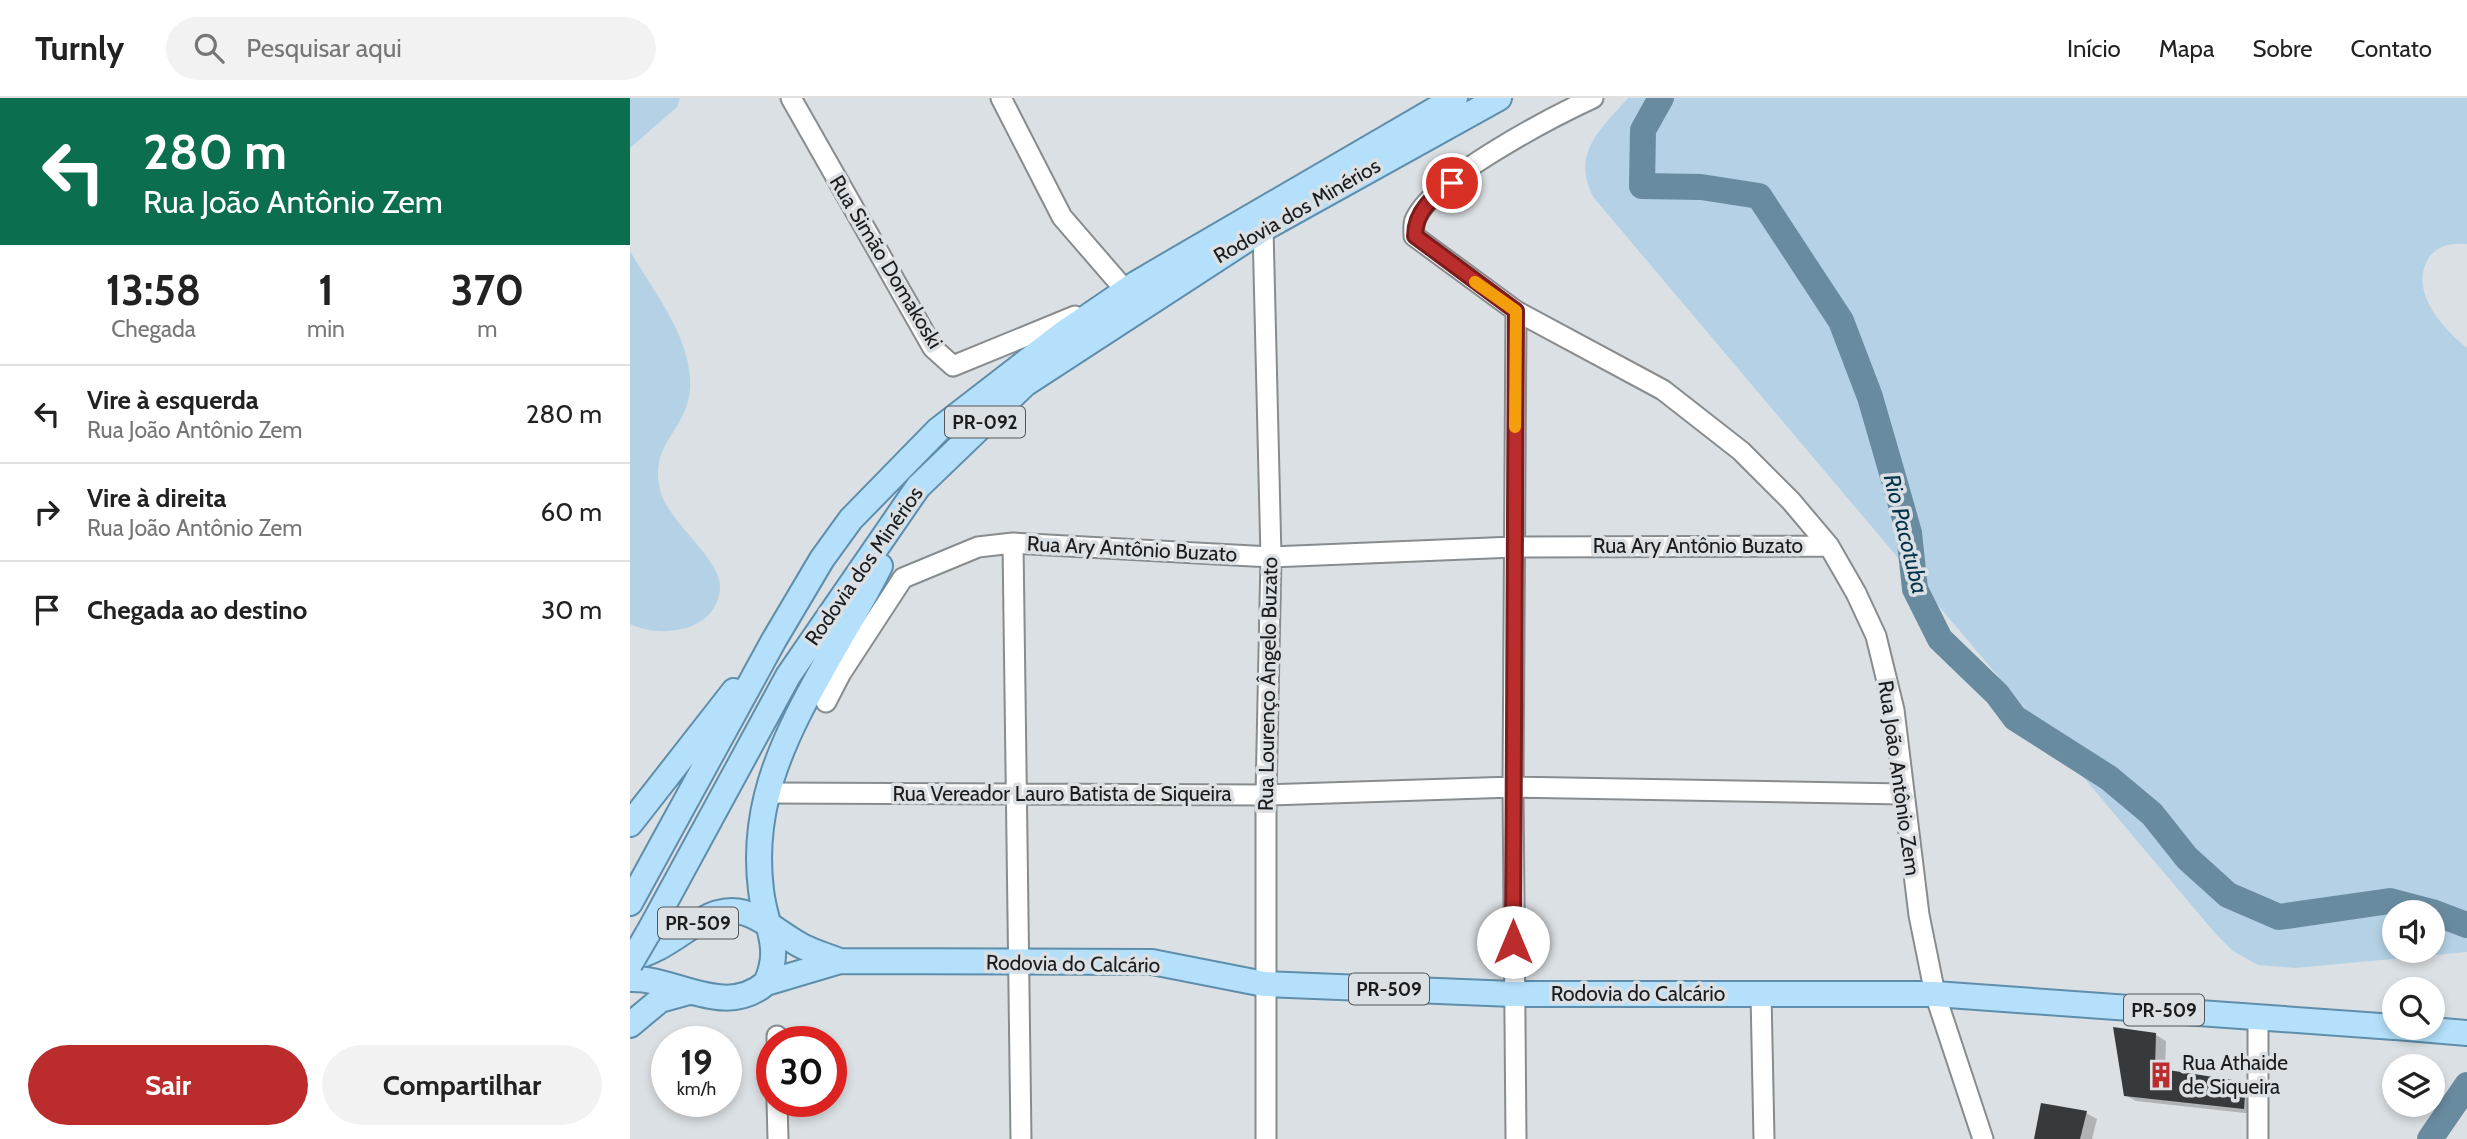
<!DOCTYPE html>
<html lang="pt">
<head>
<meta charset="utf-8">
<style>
	body { margin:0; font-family:Cabin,sans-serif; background:#f2f2f2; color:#222; height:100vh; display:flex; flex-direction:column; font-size:26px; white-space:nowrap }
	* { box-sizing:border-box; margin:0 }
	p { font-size:23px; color:#767676 }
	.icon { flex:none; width:38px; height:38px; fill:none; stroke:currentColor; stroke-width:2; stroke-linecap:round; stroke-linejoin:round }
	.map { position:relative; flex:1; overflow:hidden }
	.sheet { display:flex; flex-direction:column; background:#fff; width:630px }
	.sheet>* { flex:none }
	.banner { background:#0b6e4f; color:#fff; overflow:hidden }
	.tools { position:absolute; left:1752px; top:802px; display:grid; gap:14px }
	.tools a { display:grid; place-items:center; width:63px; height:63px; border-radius:50%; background:#fff; box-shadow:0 4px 10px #0003; font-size:35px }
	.speed { position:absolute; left:21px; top:928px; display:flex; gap:14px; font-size:35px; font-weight:700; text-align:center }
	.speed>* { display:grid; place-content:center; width:91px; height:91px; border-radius:50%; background:#fff; box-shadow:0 4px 10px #0003; line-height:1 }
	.speed small { font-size:18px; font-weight:400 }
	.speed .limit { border:10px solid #d22; background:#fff; color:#111 }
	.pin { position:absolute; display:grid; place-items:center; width:60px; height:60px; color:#fff; margin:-30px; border:4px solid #fff; border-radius:50%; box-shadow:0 2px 7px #0007 }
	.me { position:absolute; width:77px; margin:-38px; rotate:0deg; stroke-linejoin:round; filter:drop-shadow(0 0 5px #0008) }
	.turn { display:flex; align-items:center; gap:24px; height:147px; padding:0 28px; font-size:32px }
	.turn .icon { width:91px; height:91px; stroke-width:2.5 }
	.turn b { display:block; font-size:49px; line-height:60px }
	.eta { display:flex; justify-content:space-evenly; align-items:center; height:119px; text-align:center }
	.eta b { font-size:42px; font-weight:700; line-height:49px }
	.button { display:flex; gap:14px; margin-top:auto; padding:14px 28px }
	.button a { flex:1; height:80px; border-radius:42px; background:#bb2c2c; color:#fff; font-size:28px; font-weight:700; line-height:80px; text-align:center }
	.button a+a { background:#f2f2f2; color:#222 }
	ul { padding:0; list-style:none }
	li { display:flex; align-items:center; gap:21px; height:98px; padding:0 28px; border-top:2px solid #e0e0e0 }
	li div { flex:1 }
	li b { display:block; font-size:26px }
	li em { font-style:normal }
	header { display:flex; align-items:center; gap:42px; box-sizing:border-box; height:98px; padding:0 35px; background:#fff; border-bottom:2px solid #e0e0e0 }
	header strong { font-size:33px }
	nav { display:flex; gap:38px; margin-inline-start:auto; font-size:24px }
	.search { width:490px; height:63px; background:#f2f2f2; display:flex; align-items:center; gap:18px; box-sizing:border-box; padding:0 24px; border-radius:38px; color:#767676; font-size:26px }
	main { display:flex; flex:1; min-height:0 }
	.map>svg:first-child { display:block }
	.green { fill:#b4d1e5; fill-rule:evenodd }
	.shadow { fill:#0003 }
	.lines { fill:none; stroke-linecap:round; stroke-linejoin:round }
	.river { stroke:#698ba0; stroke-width:26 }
	.building { fill:#363a3d }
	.minor-casing { stroke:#878c8f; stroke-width:23 }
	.major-casing { stroke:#5e8eac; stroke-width:28 }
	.minor { stroke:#fff; stroke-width:19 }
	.major { stroke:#b4e0fb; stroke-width:24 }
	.major-bridge-casing { stroke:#5e8eac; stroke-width:28; stroke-linecap:butt }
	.major-bridge { stroke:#b4e0fb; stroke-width:24 }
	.route-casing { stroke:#7a1d1d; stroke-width:18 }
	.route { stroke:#bb2c2c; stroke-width:12 }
	.slow { stroke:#f59e0b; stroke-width:12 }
	.labels { text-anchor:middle; stroke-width:7; stroke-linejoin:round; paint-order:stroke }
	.shield { fill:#dbe0e4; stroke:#545759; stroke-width:2 }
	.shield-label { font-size:19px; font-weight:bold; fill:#1a1c1e }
	.street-label { font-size:21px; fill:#1a1c1e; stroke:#dbe0e4 }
	.poi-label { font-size:21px; fill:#1a1c1e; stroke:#dbe0e4; text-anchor:start }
	.water-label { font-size:23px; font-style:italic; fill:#03344b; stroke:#dbe0e4 }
</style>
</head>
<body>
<header>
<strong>Turnly</strong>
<div class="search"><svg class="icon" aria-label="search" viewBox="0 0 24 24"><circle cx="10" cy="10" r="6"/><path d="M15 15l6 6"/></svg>Pesquisar aqui</div>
<nav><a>Início</a><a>Mapa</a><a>Sobre</a><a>Contato</a></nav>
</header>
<main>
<section class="sheet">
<div class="banner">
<div class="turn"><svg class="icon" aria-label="left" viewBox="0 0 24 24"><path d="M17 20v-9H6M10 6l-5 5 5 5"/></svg><div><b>280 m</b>Rua João Antônio Zem</div></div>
</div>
<div class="eta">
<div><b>13:58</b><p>Chegada</p></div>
<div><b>1</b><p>min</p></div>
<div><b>370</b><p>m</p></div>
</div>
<ul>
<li><svg class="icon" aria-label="left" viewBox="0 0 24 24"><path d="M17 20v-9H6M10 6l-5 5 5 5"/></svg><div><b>Vire à esquerda</b><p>Rua João Antônio Zem</p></div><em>280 m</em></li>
<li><svg class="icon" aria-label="right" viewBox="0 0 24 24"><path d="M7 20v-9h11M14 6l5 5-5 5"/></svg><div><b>Vire à direita</b><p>Rua João Antônio Zem</p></div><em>60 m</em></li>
<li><svg class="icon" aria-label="arrive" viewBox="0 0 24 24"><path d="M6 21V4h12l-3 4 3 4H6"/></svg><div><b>Chegada ao destino</b></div><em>30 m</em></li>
</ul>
<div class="button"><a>Sair</a><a>Compartilhar</a></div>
</section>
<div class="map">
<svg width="1837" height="1041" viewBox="0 0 1837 1041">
	<rect width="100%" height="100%" fill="#dbe0e4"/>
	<path class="green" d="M0 0H50L47 9 0 50Z
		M998 0H1837V146C1822 145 1806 147 1798 161 1779 193 1812 230 1837 250V854L1665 870 1628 867 1603 853 1585 835 964 100C940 56 970 32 998 0ZM1764 814H1802V852H1764Z
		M0 153C24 195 71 251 58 303 49 337 20 350 30 392 38 425 93 462 90 491 86 534 31 541 0 526Z"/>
	<path class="shadow" d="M1526 937 1536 943 1535 973 1615 985 1626 991 1624 1016 1506 1003 1495 997Z
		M1456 1015 1467 1021 1462 1041H1406Z"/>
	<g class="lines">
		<path class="river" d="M1031 0 1013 32 1012 88 1071 89 1129 98 1211 223 1240 299 1264 382 1279 435 1285 491 1310 541 1367 596 1385 620 1479 680 1522 716 1557 760 1598 797 1649 819 1760 803 1802 814
			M1802 814 1837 827
			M1800 1041 1837 987"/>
	</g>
	<path class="building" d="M1483 929 1526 935 1525 970 1616 984 1614 1011 1494 998Z
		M1411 1005 1457 1013 1450 1041H1404Z"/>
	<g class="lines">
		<g class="minor-casing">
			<path id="minor" d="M161 0 303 250 323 268 445 218
				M371 0 432 119 496 193
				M963 0C922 19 802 81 785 122 783 126 784 134 784 138L886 213 1033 292 1111 353 1161 403 1199 448 1226 495 1246 538 1264 612 1289 817 1305 896 1353 1041
				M633 131 641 459 636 697V1041
				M886 213 883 689 886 1041
				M383 445 391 1041
				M196 604 211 575 273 480 348 449 383 445 641 459 884 449 1199 448
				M137 695 636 697 883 689 1273 696
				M1131 896 1134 1041
				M1628 918V1041
				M147 938V943
				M147 1003 148 1041"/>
		</g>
		<g class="major-casing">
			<path id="major" d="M0 726 104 593
				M0 805 144 542 192 461 221 421 308 332 431 237 507 185 825 0
				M21 830 158 578 288 389 395 286 633 131 869 0
				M0 860C29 854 47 837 72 822 113 798 135 827 170 847 183 854 197 858 210 863
				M0 881C45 879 94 921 136 885 153 848 135 829 131 792 127 760 129 729 137 697 156 620 214 540 250 468
				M136 885 210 863 522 864 634 886 883 896H1305L1764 929
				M0 927 30 902 59 894
				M1766 929 1837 935"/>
		</g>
		<use href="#minor" class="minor"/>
		<use href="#major" class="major"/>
		<g class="major-bridge-casing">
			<path id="major-bridge" d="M0 866 21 830"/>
		</g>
		<use href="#major-bridge" class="major-bridge"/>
	</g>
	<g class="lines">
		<g class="route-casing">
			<path id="route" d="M822 85C803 99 785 113 785 138L886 213 883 844"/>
		</g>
		<use href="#route" class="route"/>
		<path class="slow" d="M845 184 886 213 885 329"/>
	</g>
	<defs>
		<g id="building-bare" transform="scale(2.1)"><path d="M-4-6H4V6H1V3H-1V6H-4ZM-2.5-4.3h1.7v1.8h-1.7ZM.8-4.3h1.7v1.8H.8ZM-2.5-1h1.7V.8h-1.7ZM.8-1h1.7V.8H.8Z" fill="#bb2c2c" stroke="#dbe0e4" stroke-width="2.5" paint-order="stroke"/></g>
	</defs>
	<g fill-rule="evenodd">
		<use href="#building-bare" x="1531" y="977"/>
	</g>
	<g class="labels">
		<g class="shield">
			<rect x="315" y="308.5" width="80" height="31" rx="5"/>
			<rect x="28" y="809.5" width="80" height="31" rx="5"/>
			<rect x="719" y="875.5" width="80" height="31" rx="5"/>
			<rect x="1494" y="896.5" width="80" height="31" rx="5"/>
		</g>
		<g class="shield-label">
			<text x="355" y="331">PR-092</text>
			<text x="68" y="832">PR-509</text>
			<text x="759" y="898">PR-509</text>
			<text x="1534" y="919">PR-509</text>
		</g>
		<g class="street-label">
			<text transform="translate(667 113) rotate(-30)" y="7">Rodovia dos Minérios</text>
			<text transform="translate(256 164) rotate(59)" y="7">Rua Simão Domakoski</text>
			<text x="1068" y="455">Rua Ary Antônio Buzato</text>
			<text transform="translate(502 451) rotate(3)" y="7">Rua Ary Antônio Buzato</text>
			<text transform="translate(234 468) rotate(-55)" y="7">Rodovia dos Minérios</text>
			<text transform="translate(638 586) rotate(-89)" y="7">Rua Lourenço Ângelo Buzato</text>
			<text transform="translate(1269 680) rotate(82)" y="7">Rua João Antônio Zem</text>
			<text x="432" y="703">Rua Vereador Lauro Batista de Siqueira</text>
			<text transform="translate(443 866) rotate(1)" y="7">Rodovia do Calcário</text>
			<text x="1008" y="903">Rodovia do Calcário</text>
		</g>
		<g class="poi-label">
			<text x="1552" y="972">Rua Athaide<tspan x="1552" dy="24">de Siqueira</tspan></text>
		</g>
		<g class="water-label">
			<text transform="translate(1276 436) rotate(76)" y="8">Rio Pacotuba</text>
		</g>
	</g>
</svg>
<div class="tools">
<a><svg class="icon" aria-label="sound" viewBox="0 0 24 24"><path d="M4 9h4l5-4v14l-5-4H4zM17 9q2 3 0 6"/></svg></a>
<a><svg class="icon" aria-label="search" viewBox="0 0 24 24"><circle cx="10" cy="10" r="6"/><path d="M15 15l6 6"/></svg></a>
<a><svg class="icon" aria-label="layers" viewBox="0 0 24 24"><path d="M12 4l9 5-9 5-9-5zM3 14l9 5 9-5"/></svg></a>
</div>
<div class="speed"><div>19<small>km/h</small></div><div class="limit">30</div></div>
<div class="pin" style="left:822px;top:85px;background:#d93025"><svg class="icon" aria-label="arrive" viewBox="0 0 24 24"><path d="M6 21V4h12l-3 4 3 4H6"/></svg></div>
<svg class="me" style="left:883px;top:844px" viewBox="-20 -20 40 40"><circle r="19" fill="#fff"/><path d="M0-13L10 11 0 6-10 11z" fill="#bb2c2c"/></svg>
</div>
</main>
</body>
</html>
